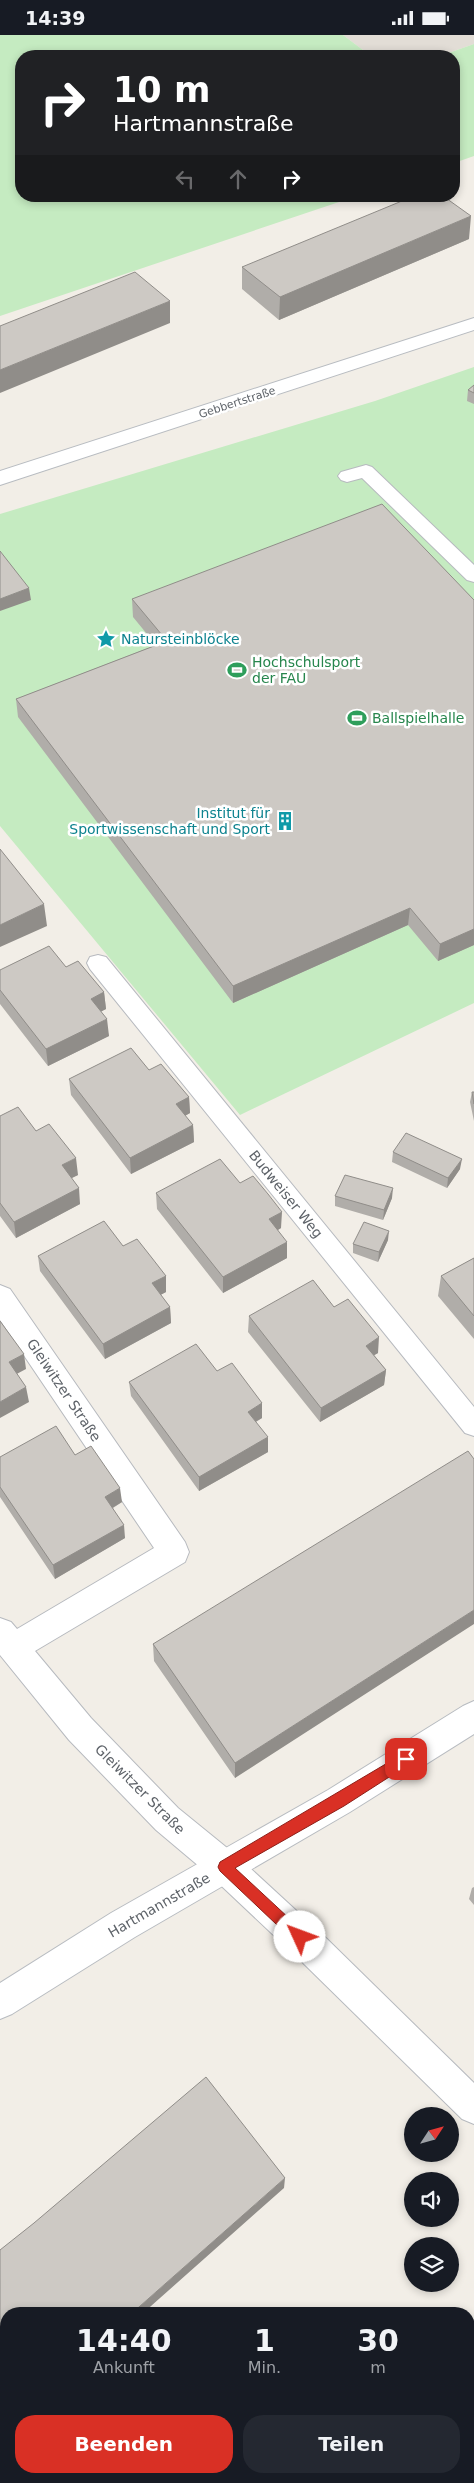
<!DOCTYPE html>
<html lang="de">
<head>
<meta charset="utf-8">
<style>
	body { margin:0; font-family:"DejaVu Sans",sans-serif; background:#242831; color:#f1f3f6; height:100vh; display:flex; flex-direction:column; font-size:19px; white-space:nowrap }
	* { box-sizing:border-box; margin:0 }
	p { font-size:16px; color:#9ea1a6 }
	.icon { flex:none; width:28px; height:28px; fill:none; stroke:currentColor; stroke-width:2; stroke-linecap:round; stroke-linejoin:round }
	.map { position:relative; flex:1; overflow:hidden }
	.sheet { position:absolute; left:0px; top:2272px; width:475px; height:176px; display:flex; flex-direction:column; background:#171b24; border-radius:20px 20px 0 0; box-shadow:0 2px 8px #0003 }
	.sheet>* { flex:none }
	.top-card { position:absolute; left:15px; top:15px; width:445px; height:152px; border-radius:20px; box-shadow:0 2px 8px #0003; background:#202124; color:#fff; overflow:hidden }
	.needle { width:32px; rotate:54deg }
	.tools { position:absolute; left:404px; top:2072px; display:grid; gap:10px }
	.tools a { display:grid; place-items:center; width:55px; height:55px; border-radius:50%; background:#171b24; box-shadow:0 2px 8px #0003; font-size:25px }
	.pin { position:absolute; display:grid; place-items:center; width:42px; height:42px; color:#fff; margin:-21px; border-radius:10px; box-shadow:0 2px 8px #0006 }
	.me { position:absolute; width:55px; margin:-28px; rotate:313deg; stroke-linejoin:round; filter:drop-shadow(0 0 4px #0008) }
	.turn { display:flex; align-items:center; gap:18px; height:105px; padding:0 15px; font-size:22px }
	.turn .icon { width:65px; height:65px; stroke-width:2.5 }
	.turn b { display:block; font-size:35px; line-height:42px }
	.lanes { display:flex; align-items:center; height:48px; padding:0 15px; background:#0003; justify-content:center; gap:25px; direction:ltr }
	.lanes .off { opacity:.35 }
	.eta { display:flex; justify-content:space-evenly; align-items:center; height:85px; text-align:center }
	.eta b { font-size:30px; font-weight:700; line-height:35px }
	.primary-button { display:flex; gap:10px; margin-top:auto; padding:10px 15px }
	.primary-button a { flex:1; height:58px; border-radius:20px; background:#d93025; color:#fff; font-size:20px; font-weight:700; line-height:58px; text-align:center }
	.primary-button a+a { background:#242831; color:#f1f3f6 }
	.status { display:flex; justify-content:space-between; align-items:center; height:35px; padding:0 25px; background:#171b24; direction:ltr }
	.status svg { height:14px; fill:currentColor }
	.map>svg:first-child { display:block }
	.education { fill:#e2ddd6 }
	.green { fill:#c5ebc1 }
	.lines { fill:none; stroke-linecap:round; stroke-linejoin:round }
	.lane-casing { stroke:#b7babf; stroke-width:2 }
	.street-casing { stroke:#b7babf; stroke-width:2 }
	.secondary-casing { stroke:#b8bcc1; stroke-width:2 }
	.lane { fill:#fff; fill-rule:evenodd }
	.street { fill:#fff; fill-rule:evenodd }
	.secondary { fill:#fff; fill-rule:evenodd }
	.wall { fill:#b0ada9 }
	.shaded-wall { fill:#908d89 }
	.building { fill:#cdc9c4; stroke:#908d89 }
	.route { fill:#d93025; stroke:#8d1f18 }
	.labels { text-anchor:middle; stroke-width:5; stroke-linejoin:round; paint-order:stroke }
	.far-street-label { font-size:11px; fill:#5e6369; stroke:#fff }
	.culture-label { font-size:14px; fill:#0d838f; stroke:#fff; text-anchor:start }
	.leisure-label { font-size:14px; fill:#27864d; stroke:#fff; text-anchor:start }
	.street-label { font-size:14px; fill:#5e6369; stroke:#fff }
</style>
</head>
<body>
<div class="status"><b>14:39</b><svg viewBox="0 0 49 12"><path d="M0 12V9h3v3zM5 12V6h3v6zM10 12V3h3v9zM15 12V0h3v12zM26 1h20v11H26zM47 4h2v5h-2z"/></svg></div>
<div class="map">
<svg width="474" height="2448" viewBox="0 0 474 2448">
	<rect width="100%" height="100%" fill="#f2eee7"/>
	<path class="education" d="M343 0H474V9L440 21H371Z"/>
	<path class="green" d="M0 0H343L371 21H21V161H357L0 281Z
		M474 9V121L454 128V21H440Z
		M474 332V968L240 1080 0 791V479L375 366Z"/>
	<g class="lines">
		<g class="lane-casing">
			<path id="lane" d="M366 430 372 432 474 530V547L467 545 362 443 347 447 341 445 338 441 341 437Z
				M98 920 106 922 474 1372V1401L465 1398 90 934 87 928 90 922Z
				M474 2293V2328L469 2330V2295Z
				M329 2442H364L362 2448H327Z"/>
		</g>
		<g class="street-casing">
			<path id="street" d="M0 1250 10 1254 185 1507 189 1517 185 1527 35 1616 91 1683 178 1773 237 1821 325 1902 474 2048V2089L462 2084 301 1926 213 1843 156 1795 69 1705 0 1620V1583L11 1587 17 1594 154 1513 0 1285Z"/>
		</g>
		<g class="secondary-casing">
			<path id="secondary" d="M474 283V295L0 450V436Z
				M474 1666V1699L350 1777 135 1902 12 1979 0 1984V1948L111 1878 328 1755 463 1671Z"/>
		</g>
		<use href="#lane" class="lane"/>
		<use href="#street" class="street"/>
		<use href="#secondary" class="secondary"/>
	</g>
	<path class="wall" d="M469 204 279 285 242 254V232Z
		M474 350V369L467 366 468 355Z
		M132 564 474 565V910L438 926 408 890 233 968 18 682 16 664 156 610 133 582Z
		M66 932 104 957 106 974 101 976 109 1001 48 1031 0 969V935Z
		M149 1035 189 1062 190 1078 185 1081 193 1090 194 1107 131 1139 71 1060 69 1044Z
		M472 1057H474V1086L470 1067Z
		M0 1081 36 1096 78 1140 71 1143 80 1169 16 1203 0 1181Z
		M393 1117 460 1134 447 1153 392 1127Z
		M240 1148 281 1193 278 1195 287 1223 223 1258 157 1174 156 1158Z
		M335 1161 392 1163 383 1185 335 1171Z
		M388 1205 378 1227 353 1218V1209Z
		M123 1211 166 1241V1257L160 1260 170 1272 171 1288 105 1324 40 1236 38 1221Z
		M474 1223V1304L438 1261 441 1241Z
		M334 1272 378 1318 374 1320 386 1335 384 1350 320 1387 248 1297 249 1281Z
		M217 1336 262 1368V1383L256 1387 268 1417 199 1456 131 1361 129 1347Z
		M75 1420 122 1467 113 1473 125 1503 55 1544 0 1462V1422Z
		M474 1424 235 1743 154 1626 153 1609Z
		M474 1852V1870L469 1864 472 1853Z
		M456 2442H465L460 2448Z"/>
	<path class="shaded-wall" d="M471 181 469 204 279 285 280 262Z
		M170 266V288L0 358V335Z
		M29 553 31 565 0 576V564Z
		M44 869 47 891 0 912V890Z
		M410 873 408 890 233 968V951Z
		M474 894V910L438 926 440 909Z
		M104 957 106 974 93 981 91 964Z
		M107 984 109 1001 48 1031 46 1014Z
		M189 1062 190 1078 177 1085 176 1069Z
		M193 1090 194 1107 131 1139 130 1123Z
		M76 1123 78 1140 64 1147 62 1130Z
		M462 1124 460 1134 447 1153 448 1143Z
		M79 1153 80 1169 16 1203 14 1187Z
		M393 1153 392 1163 383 1185 384 1175Z
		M282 1177 281 1193 269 1200V1184Z
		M389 1196 388 1205 378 1227 379 1217Z
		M287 1207V1223L223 1258V1242Z
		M166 1241V1257L153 1264 152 1248Z
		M170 1272 171 1288 105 1324 103 1309Z
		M379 1302 378 1318 364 1326 366 1311Z
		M24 1319 26 1334 11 1342 9 1327Z
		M386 1335 384 1350 320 1387 321 1373Z
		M26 1352 29 1367 0 1383V1367Z
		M262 1368V1383L248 1391V1377Z
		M268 1402V1417L199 1456V1442Z
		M120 1453 122 1467 107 1476 105 1462Z
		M124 1490 125 1503 55 1544 53 1530Z
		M474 1575V1589L235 1743V1728Z
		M285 2143 284 2153 142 2279H131Z
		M6 2389V2399L0 2404V2395Z"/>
	<path class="building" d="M414 161H443L471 181 280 262 242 232Z
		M135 237 170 266 0 335V291Z
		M474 350V358L468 355Z
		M382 469 474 565V894L440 909 410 873 233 951 16 664 167 606 132 564Z
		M0 516 29 553 0 564Z
		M0 814 44 869 0 890Z
		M49 911 66 932 78 926 104 957 91 964 107 984 46 1014 0 955V935Z
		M131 1013 149 1035 161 1029 189 1062 176 1069 193 1090 130 1123 69 1044Z
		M472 1057H474V1069Z
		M18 1072 36 1096 49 1089 76 1123 62 1130 79 1153 14 1187 0 1168V1081Z
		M406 1098 462 1124 448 1143 393 1117Z
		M220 1124 240 1148 253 1141 268 1159 282 1177 269 1184 287 1207 223 1242 156 1158Z
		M345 1140 393 1153 384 1175 335 1161Z
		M104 1186 123 1211 137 1204 152 1223 166 1241 152 1248 170 1272 103 1309 38 1221Z
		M364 1187 389 1196 379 1217 353 1209Z
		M474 1223V1281L441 1241Z
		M313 1245 334 1272 348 1264 379 1302 366 1311 386 1335 321 1373 249 1281Z
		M0 1286 24 1319 9 1327 26 1352 0 1367Z
		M196 1309 217 1336 232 1328 262 1368 248 1377 268 1402 199 1442 129 1347Z
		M56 1391 75 1420 91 1411 120 1453 105 1462 124 1490 53 1530 0 1452V1422Z
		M468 1416 474 1424V1575L235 1728 153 1609Z
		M206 2042 285 2143 131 2279H6V2389L0 2395V2215L34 2188Z
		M474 2367V2432L469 2438V2374Z
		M169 2442H225L230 2448H164Z
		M460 2442H465L462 2446Z"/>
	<path class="route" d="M406 1717 411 1719 413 1724 411 1728 344 1771 235 1833 305 1898 307 1902 305 1907 300 1909 295 1907 220 1836 218 1832 220 1827Z"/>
	<defs>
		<g id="sight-bare" transform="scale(1.5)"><path d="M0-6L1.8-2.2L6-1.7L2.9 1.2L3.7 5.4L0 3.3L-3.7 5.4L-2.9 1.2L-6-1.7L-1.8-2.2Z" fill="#0f9aa8" stroke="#fff" stroke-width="2.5" paint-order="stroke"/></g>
		<g id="stadium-bare" transform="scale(1.5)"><path d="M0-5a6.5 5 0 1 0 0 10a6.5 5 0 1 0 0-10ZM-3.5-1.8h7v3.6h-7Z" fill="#2e9e5b" stroke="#fff" stroke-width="2.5" paint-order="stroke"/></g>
		<g id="building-bare" transform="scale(1.5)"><path d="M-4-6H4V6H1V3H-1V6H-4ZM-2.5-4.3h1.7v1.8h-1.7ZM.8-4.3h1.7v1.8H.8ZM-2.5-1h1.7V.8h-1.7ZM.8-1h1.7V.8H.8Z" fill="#0f9aa8" stroke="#fff" stroke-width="2.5" paint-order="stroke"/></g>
	</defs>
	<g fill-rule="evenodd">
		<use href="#sight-bare" x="106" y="604"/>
		<use href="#stadium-bare" x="237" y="635"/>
		<use href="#stadium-bare" x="357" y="683"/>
		<use href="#building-bare" x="285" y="786"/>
	</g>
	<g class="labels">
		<g class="far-street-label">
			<text transform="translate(237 367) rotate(-18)" y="4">Gebbertstraße</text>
		</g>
		<g class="culture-label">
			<text x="121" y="609">Natursteinblöcke</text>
			<text x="270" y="783" text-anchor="end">Institut für<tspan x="270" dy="16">Sportwissenschaft und Sport</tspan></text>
		</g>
		<g class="leisure-label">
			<text x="252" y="632">Hochschulsport<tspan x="252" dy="16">der FAU</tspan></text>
			<text x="372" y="688">Ballspielhalle</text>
		</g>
		<g class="street-label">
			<text transform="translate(286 1159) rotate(51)" y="5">Budweiser Weg</text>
			<text transform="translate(64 1355) rotate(56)" y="5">Gleiwitzer Straße</text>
			<text transform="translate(140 1754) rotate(45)" y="5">Gleiwitzer Straße</text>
			<text transform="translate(159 1870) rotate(-30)" y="5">Hartmannstraße</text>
		</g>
	</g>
</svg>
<div class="tools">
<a><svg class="needle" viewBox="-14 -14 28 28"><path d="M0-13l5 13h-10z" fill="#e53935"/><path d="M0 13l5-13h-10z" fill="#9ea1a6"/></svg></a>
<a><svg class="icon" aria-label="sound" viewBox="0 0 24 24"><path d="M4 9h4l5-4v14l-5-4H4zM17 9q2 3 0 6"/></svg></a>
<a><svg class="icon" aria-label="layers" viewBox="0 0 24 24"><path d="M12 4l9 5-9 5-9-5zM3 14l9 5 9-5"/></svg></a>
</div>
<div class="pin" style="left:406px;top:1724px;background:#d93025"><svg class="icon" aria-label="arrive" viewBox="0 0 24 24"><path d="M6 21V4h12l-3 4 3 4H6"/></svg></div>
<svg class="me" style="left:300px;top:1902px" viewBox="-20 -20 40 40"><circle r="19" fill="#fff"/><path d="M0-13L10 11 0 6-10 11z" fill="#d93025"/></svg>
<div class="top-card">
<div class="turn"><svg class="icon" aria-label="right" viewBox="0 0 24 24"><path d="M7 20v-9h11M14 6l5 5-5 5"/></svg><div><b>10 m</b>Hartmannstraße</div></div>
<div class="lanes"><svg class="icon off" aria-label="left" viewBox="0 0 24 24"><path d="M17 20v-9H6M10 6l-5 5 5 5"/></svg><svg class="icon off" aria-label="ahead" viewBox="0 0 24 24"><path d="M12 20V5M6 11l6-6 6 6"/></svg><svg class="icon" aria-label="right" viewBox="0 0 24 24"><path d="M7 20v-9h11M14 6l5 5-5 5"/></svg></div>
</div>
<section class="sheet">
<div class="eta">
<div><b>14:40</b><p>Ankunft</p></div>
<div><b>1</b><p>Min.</p></div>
<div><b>30</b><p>m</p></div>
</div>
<div class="primary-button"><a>Beenden</a><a>Teilen</a></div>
</section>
</div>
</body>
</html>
